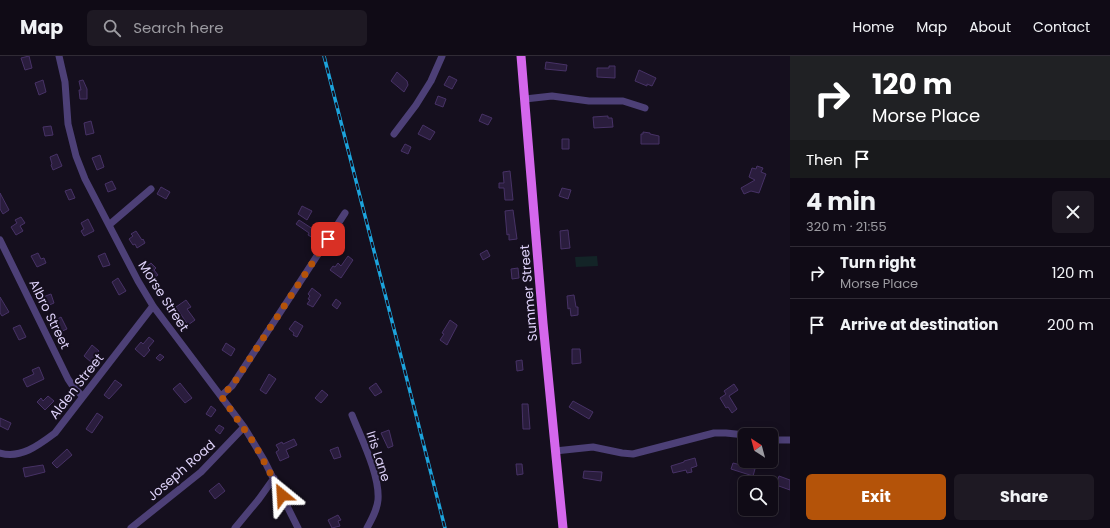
<!DOCTYPE html>
<html lang="en">
<head>
<meta charset="utf-8">
<style>
	body { margin:0; font-family:Poppins,sans-serif; background:#1e1923; color:#f1f3f6; height:100vh; display:flex; flex-direction:column; font-size:15px; white-space:nowrap }
	* { box-sizing:border-box; margin:0 }
	p { font-size:13px; color:#9c9ba1 }
	.icon { flex:none; width:22px; height:22px; fill:none; stroke:currentColor; stroke-width:2; stroke-linecap:round; stroke-linejoin:round }
	.map { position:relative; flex:1; overflow:hidden }
	.details { display:flex; flex-direction:column; background:#100b16; width:320px }
	.details>* { flex:none }
	.banner { background:#202124; color:#fff; overflow:hidden }
	.needle { width:26px; rotate:324deg }
	.fabs { position:absolute; left:738px; top:372px; display:grid; gap:8px }
	.fabs a { display:grid; place-items:center; width:40px; height:40px; border-radius:6px; background:#100b16; box-shadow:0 2px 10px #0003,0 0 0 1px #302b35; font-size:20px }
	.pin { position:absolute; display:grid; place-items:center; width:34px; height:34px; color:#fff; margin:-17px; border-radius:8px; box-shadow:0 2px 6px #0006 }
	.me { position:absolute; width:44px; margin:-22px; rotate:333deg; stroke-linejoin:round; filter:drop-shadow(0 0 3px #0008) }
	.turn { display:flex; align-items:center; gap:14px; height:84px; padding:0 16px; font-size:18px }
	.turn .icon { width:52px; height:52px; stroke-width:2.5 }
	.turn b { display:block; font-size:28px; line-height:34px }
	.then { display:flex; align-items:center; height:38px; padding:0 16px; background:#0003; gap:8px; font-size:15px }
	.round { display:grid; place-items:center; flex:none; width:42px; height:42px; border-radius:6px; background:#1e1923 }
	.head { display:flex; align-items:center; justify-content:space-between; height:68px; padding:0 16px }
	h1 { font-size:24px; font-weight:700; line-height:30px }
	.action { display:flex; gap:8px; margin-top:auto; padding:8px 16px }
	.action a { flex:1; height:46px; border-radius:6px; background:#b45309; color:#fff; font-size:16px; font-weight:700; line-height:46px; text-align:center }
	.action a+a { background:#1e1923; color:#f1f3f6 }
	ul { padding:0; list-style:none }
	li { display:flex; align-items:center; gap:12px; height:52px; padding:0 16px; border-top:1px solid #302b35 }
	li div { flex:1 }
	li b { display:block; font-size:15px }
	li em { font-style:normal }
	header { display:flex; align-items:center; gap:24px; box-sizing:border-box; height:56px; padding:0 20px; background:#100b16; border-bottom:1px solid #302b35 }
	header strong { font-size:19px }
	nav { display:flex; gap:22px; margin-inline-start:auto; font-size:14px }
	.search { width:280px; height:36px; background:#1e1923; display:flex; align-items:center; gap:10px; box-sizing:border-box; padding:0 14px; border-radius:6px; color:#9c9ba1; font-size:15px }
	main { display:flex; flex:1; min-height:0 }
	.map>svg:first-child { display:block }
	.green { fill:#132427 }
	.building { fill:#2a1d3d; stroke:#473266 }
	.lines { fill:none; stroke-linecap:round; stroke-linejoin:round }
	.minor { stroke:#4d4077; stroke-width:7 }
	.major { stroke:#d467ec; stroke-width:9 }
	.rail-casing { stroke:#1ca3db; stroke-width:3.5 }
	.rail { stroke:#150f1e; stroke-width:2; stroke-dasharray:6; stroke-linecap:butt }
	.route { stroke:#b45309; stroke-width:7; stroke-dasharray:0 12.6 }
	.labels { text-anchor:middle; stroke-width:4; stroke-linejoin:round; paint-order:stroke }
	.street-label { font-size:13px; fill:#ded2f9; stroke:#150f1e }
</style>
</head>
<body>
<header>
<strong>Map</strong>
<div class="search"><svg class="icon" aria-label="search" viewBox="0 0 24 24"><circle cx="10" cy="10" r="6"/><path d="M15 15l6 6"/></svg>Search here</div>
<nav><a>Home</a><a>Map</a><a>About</a><a>Contact</a></nav>
</header>
<main>
<div class="map">
<svg width="790" height="472" viewBox="0 0 790 472">
	<rect width="100%" height="100%" fill="#150f1e"/>
	<path class="green" d="M597 200 598 210 576 211 575 201Z"/>
	<path class="building" d="M29 0 32 12 25 14 21 2Z
		M546 6 567 9 566 15 545 13Z
		M609 10H615V22L597 21V12H609Z
		M639 14 656 22 652 30 647 28V30L635 25Z
		M397 16 407 25 408 29 404 36 391 25Z
		M449 20 457 24 452 33 444 29Z
		M43 24 46 36 39 39 35 27Z
		M83 24 87 33V43H80L79 34H81L79 25Z
		M438 40 446 43 443 51 435 48Z
		M482 58 492 62 488 69 479 65Z
		M608 60V62H612L613 71 594 72 593 61Z
		M91 65 94 77 86 79 84 67Z
		M423 69 435 76 430 84 418 78Z
		M51 70 53 79 45 80 43 71Z
		M643 76 650 77V78L659 80V88H641V78H643Z
		M562 83H569V93H562Z
		M405 88 411 91 408 98 401 95Z
		M57 98 62 110 53 114 51 109 52 108 50 101Z
		M100 99 104 111 97 114 92 102Z
		M757 110 763 112 761 116 766 118 759 137 751 135 744 138 741 132 755 124 749 121 752 112 756 113Z
		M510 115 513 144H505L504 132H499V127H504L503 116Z
		M112 125 116 133 108 136 105 128Z
		M161 131 170 136 166 143 157 138Z
		M562 132 571 134 568 143 559 140Z
		M71 133 75 142 69 144 65 135Z
		M0 137 9 154 3 158 0 153Z
		M302 150 312 155 307 164 298 158Z
		M513 154 517 183 509 184V178L507 179 505 155Z
		M21 161 25 167 20 170 23 175 16 179 11 171 17 167 15 164Z
		M88 163 94 175 84 180 81 175 84 173 81 167Z
		M299 164 319 177 315 183 308 179 309 177 296 168Z
		M568 174 570 192 561 193 560 175Z
		M136 175 142 184 143 183 145 187 137 192 135 188 133 189 129 183 133 180 131 178Z
		M487 194 490 200 483 204 480 198Z
		M38 197 41 203 44 202 46 207 37 211 31 200Z
		M105 197 110 209 103 211 98 200Z
		M348 200 353 204 341 222 330 214 333 210 335 211 338 207 341 210Z
		M151 207 156 212 154 214 158 219 151 224 147 219 150 216 146 211Z
		M518 212 519 222 512 223 511 213Z
		M118 222 126 235 119 239 112 226Z
		M312 232 321 239 313 251 307 248 310 244 308 243 310 240 308 238Z
		M51 238 54 247 47 250 43 241Z
		M574 239 576 251H578V259L571 260 570 252 568 253 567 240Z
		M0 241 9 256 2 260 0 257Z
		M336 243 341 247 337 253 332 249Z
		M186 244 191 251 187 253 195 264 188 269 176 251Z
		M61 261 67 273 60 276 54 265Z
		M450 264 457 269V270L447 289 440 284 444 278 442 277Z
		M295 265 303 270 297 281 293 279 294 277 289 273Z
		M20 269 26 281 19 284 13 272Z
		M149 281 154 285 148 292 150 294 144 301 135 293 141 286 143 288Z
		M226 287 235 293 231 300 222 294Z
		M92 289 99 295 91 306 84 300Z
		M572 293H580L581 307 572 308Z
		M160 298 164 301 160 305 156 302Z
		M522 304 523 314 517 315 516 305Z
		M39 311 44 323 27 331 23 323 34 318 32 314Z
		M269 318 276 323 266 338 260 334Z
		M115 324 122 329 109 343 104 339Z
		M180 327 192 342 185 347 173 333Z
		M376 327 382 336 375 340 369 332Z
		M734 328 738 334 729 340 737 353 732 357 728 351 726 352 720 342 726 338 724 335Z
		M322 334 328 339 321 347 315 342Z
		M48 340 54 345 45 354 37 346 41 342 43 345Z
		M573 345 593 356 589 363 569 351Z
		M522 348H528L530 373H523Z
		M211 350 216 354 211 361 206 358Z
		M97 357 103 361 92 377 86 373Z
		M0 362 11 367 8 374 0 370Z
		M219 369 224 372 220 378 215 374Z
		M389 374 393 390 388 392 381 377Z
		M294 383 297 389 286 394 289 401 280 405 276 396 279 394 276 389 282 386 283 388Z
		M338 391 341 401 334 403 330 394Z
		M67 393 72 399 57 412 52 407Z
		M695 402 697 410 691 412 692 416 687 417 686 414 673 417 671 410 684 406V405Z
		M746 405H750L749 410H752L751 412 755 413 753 420 731 413 733 407 741 409V407L745 408Z
		M516 408H522L523 418 517 419Z
		M43 409 45 416 25 421 23 412Z
		M584 415 602 416 601 425 583 422Z
		M779 420 790 424V434L776 429Z
		M219 427 225 435 215 443 209 435Z
		M338 459 341 464 338 465 340 470 332 472 328 464Z"/>
	<g class="lines">
		<path class="minor" d="M59 0 65 26 68 68 76 100 85 123 138 225 153 250 244 371 264 404 298 472
			M525 43 552 40 589 45H623L645 52
			M394 78 416 49 431 25 442 0
			M109 169 151 133
			M0 184 68 323 72 329 83 341
			M221 340 232 330 345 157
			M352 359C361 382 380 419 378 444 377 454 372 463 367 472
			M771 384H790
			M555 395 593 391 622 397 633 398 714 377H726L745 379
			M0 397C21 403 39 389 55 377L153 250
			M131 472 201 416 244 371
			M235 472 259 443 274 422"/>
		<path class="major" d="M521 0 543 267 563 472"/>
		<g class="rail-casing">
			<path id="rail" d="M324 0 445 472"/>
		</g>
		<use href="#rail" class="rail"/>
	</g>
	<g class="lines">
		<path class="route" d="M282 439 254 387 221 340 232 330 328 183"/>
	</g>
	<g class="labels">
		<g class="street-label">
			<text transform="translate(528 237) rotate(-95)" y="5">Summer Street</text>
			<text transform="translate(164 240) rotate(57)" y="5">Morse Street</text>
			<text transform="translate(50 258) rotate(64)" y="5">Albro Street</text>
			<text transform="translate(76 330) rotate(-52)" y="5">Alden Street</text>
			<text transform="translate(379 400) rotate(72)" y="5">Iris Lane</text>
			<text transform="translate(181 414) rotate(-41)" y="5">Joseph Road</text>
		</g>
	</g>
</svg>
<div class="fabs">
<a><svg class="needle" viewBox="-14 -14 28 28"><path d="M0-13l5 13h-10z" fill="#e53935"/><path d="M0 13l5-13h-10z" fill="#9c9ba1"/></svg></a>
<a><svg class="icon" aria-label="search" viewBox="0 0 24 24"><circle cx="10" cy="10" r="6"/><path d="M15 15l6 6"/></svg></a>
</div>
<div class="pin" style="left:328px;top:183px;background:#d93025"><svg class="icon" aria-label="arrive" viewBox="0 0 24 24"><path d="M6 21V4h12l-3 4 3 4H6"/></svg></div>
<svg class="me" style="left:282px;top:439px" viewBox="-20 -20 40 40"><path d="M0-17L14 15 0 8-14 15z" fill="#b45309" stroke="#fff" stroke-width="4"/></svg>
</div>
<section class="details">
<div class="banner">
<div class="turn"><svg class="icon" aria-label="right" viewBox="0 0 24 24"><path d="M7 20v-9h11M14 6l5 5-5 5"/></svg><div><b>120 m</b>Morse Place</div></div>
<div class="then">Then<svg class="icon" aria-label="arrive" viewBox="0 0 24 24"><path d="M6 21V4h12l-3 4 3 4H6"/></svg></div>
</div>
<div class="head"><div><h1>4 min</h1><p>320 m · 21:55</p></div><a class="round"><svg class="icon" aria-label="close" viewBox="0 0 24 24"><path d="M6 6l12 12M18 6L6 18"/></svg></a></div>
<ul>
<li><svg class="icon" aria-label="right" viewBox="0 0 24 24"><path d="M7 20v-9h11M14 6l5 5-5 5"/></svg><div><b>Turn right</b><p>Morse Place</p></div><em>120 m</em></li>
<li><svg class="icon" aria-label="arrive" viewBox="0 0 24 24"><path d="M6 21V4h12l-3 4 3 4H6"/></svg><div><b>Arrive at destination</b></div><em>200 m</em></li>
</ul>
<div class="action"><a>Exit</a><a>Share</a></div>
</section>
</main>
</body>
</html>
